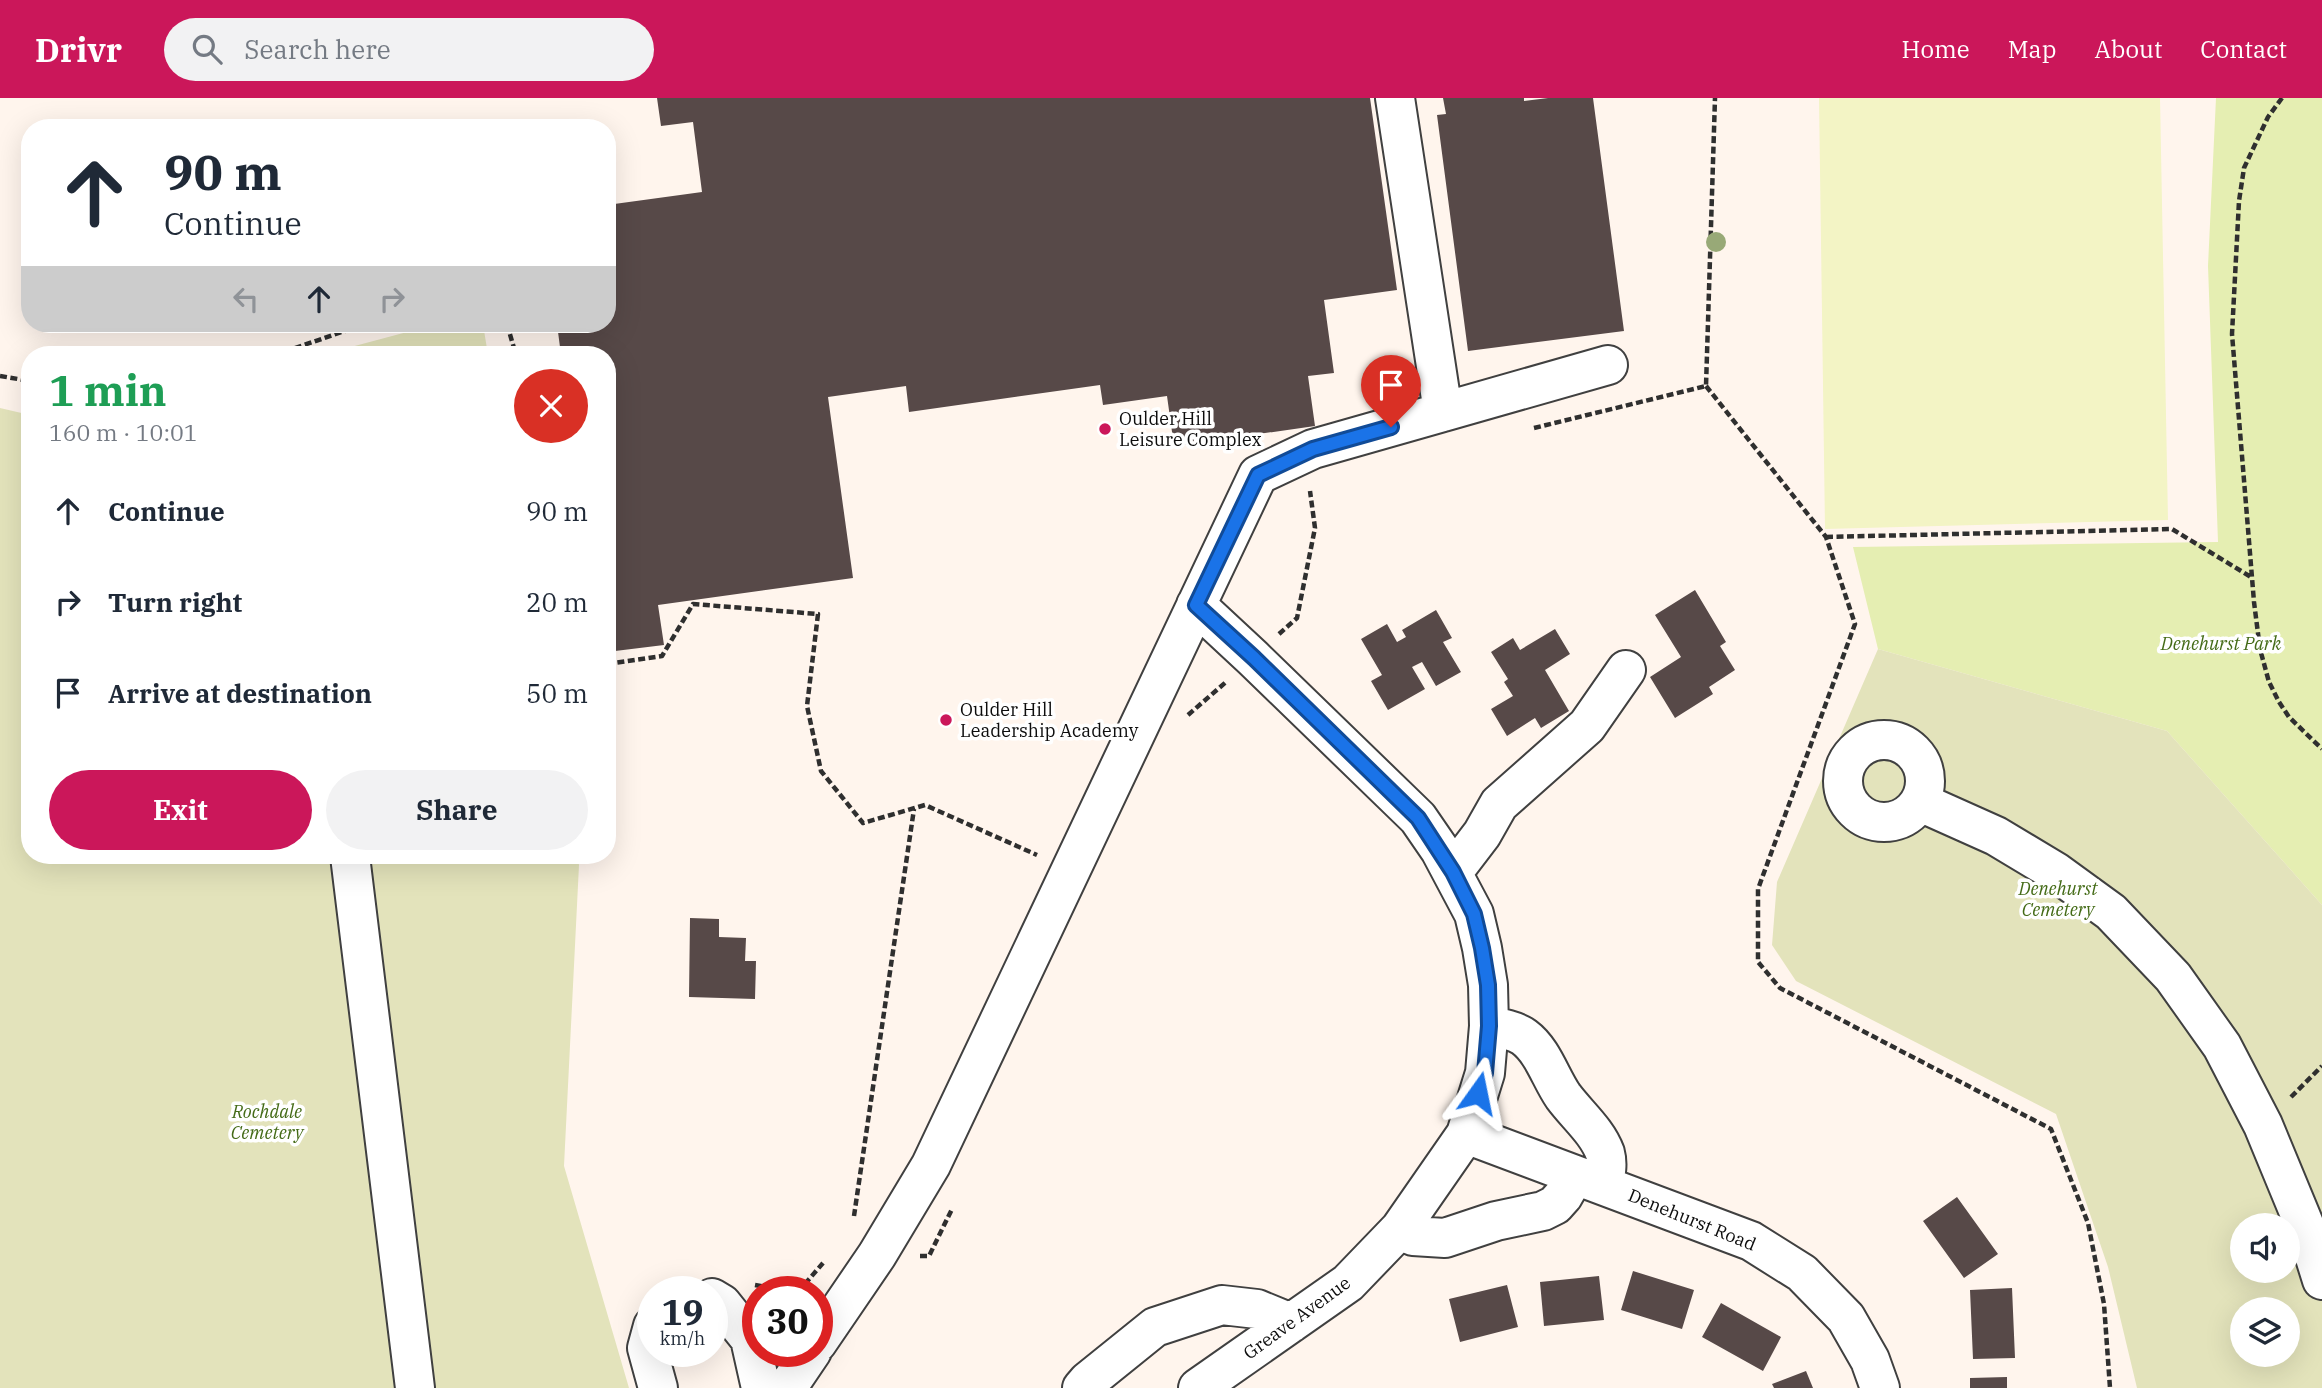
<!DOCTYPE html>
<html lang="en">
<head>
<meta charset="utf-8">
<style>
	body { margin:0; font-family:"IBM Plex Serif",serif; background:#f2f2f3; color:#1f2937; height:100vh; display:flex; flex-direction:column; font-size:26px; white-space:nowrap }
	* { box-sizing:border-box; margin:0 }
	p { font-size:23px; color:#747a83 }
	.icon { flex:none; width:38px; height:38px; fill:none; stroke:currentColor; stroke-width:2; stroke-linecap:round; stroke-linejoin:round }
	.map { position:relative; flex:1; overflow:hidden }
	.panel { position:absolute; left:21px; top:248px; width:595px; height:518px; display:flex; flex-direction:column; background:#fff; border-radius:28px; box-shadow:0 7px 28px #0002 }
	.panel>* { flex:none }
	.banner { position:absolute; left:21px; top:21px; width:595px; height:214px; border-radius:28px; box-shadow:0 7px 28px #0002; background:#fff; color:#1f2937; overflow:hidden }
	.tools { position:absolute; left:2230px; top:1115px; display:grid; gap:14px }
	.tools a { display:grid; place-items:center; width:70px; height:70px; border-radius:50%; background:#fff; box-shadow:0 7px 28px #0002; font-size:35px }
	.speed { position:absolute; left:637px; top:1178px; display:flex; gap:14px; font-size:35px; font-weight:700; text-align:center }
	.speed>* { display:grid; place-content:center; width:91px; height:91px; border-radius:50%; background:#fff; box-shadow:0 7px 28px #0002; line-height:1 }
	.speed small { font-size:18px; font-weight:400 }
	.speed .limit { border:10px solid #d22; background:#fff; color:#111 }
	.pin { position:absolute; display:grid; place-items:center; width:60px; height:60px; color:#fff; margin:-72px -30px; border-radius:50% 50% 50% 0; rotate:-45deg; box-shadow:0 0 7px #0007 }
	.pin .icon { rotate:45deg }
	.me { position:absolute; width:77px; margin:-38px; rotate:12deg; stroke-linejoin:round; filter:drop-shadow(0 0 5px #0008) }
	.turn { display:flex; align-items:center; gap:24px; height:147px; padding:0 28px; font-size:32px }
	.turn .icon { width:91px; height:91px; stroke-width:2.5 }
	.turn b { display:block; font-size:49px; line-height:60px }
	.lanes { display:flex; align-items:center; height:66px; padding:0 28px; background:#0003; justify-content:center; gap:35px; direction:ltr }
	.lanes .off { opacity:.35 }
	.round { display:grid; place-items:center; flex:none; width:74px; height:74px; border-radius:37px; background:#f2f2f3 }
	.headline { display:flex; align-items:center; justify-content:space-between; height:119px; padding:0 28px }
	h1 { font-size:42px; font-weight:700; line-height:52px; color:#1e9e55 }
	.button { display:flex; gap:14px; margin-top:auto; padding:14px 28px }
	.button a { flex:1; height:80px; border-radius:42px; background:#cb175a; color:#fff; font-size:28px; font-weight:700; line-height:80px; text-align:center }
	.button a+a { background:#f2f2f3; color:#1f2937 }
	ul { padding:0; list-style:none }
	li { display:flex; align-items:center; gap:21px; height:91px; padding:0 28px }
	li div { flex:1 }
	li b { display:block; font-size:26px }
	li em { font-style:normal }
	header { display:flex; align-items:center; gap:42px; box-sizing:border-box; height:98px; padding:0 35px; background:#cb175a; color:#fff }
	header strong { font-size:33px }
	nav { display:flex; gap:38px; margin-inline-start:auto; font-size:24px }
	.search { width:490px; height:63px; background:#f2f2f3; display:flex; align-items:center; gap:18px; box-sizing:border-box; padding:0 24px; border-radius:38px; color:#747a83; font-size:26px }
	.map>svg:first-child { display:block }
	.green { fill:#e5eeb2 }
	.cemetery { fill:#e3e3bb; fill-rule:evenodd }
	.pitch { fill:#f3f4c5 }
	.building { fill:#574948 }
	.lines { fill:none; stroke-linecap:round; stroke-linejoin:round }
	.minor-casing { stroke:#404040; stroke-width:42 }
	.path { stroke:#2f2f2f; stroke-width:4.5; stroke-dasharray:7 3.5; stroke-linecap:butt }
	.minor { stroke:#fff; stroke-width:38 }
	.tree { fill:#98a977 }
	.route-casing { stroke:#114b97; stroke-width:18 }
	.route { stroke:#1a73e8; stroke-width:12 }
	.poi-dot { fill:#cb175a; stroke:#fff; stroke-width:2.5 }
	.labels { text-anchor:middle; stroke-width:7; stroke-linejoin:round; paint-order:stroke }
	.poi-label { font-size:18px; fill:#0d0d0d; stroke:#fff; text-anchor:start }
	.park-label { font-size:18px; font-style:italic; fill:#446b17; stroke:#fff }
	.street-label { font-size:18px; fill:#0d0d0d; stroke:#fff }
</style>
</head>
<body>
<header>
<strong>Drivr</strong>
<div class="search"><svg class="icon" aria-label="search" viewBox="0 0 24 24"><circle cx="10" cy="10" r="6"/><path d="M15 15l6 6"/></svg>Search here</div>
<nav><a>Home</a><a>Map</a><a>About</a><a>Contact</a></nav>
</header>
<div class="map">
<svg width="2322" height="1290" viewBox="0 0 2322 1290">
	<rect width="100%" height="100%" fill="#fff5ed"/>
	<path class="green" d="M2216 0H2322V807L2167 633 1878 551 1853 449 2218 444 2208 168Z"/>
	<path class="cemetery" d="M437 226H483L488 257H321Z
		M0 310 30 317V758H577L579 767 564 1068 629 1290H0Z
		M1878 551 2167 633 2322 807V1290H2137L2108 1169 2056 1016 1796 883 1772 847 1777 784ZM2242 1127H2287V1172H2242ZM2242 1211H2287V1256H2242Z"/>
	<path class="pitch" d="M1819 0H2160L2168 422 1825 431Z"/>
	<path class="building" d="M657 0H1370L1397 192 1324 202 1334 275 1308 278 1315 328 1174 348 1167 298 1103 307 1100 287 909 314 906 288 828 299 853 480 658 507 664 547 607 554V257H561L557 226H607V205L614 204 607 169V107L702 94 693 24 661 28Z
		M1443 0H1524V3L1548 0H1593L1624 233 1468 253 1437 17 1446 16Z
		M1695 492 1726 544 1720 548 1735 572 1709 589 1713 596 1675 620 1650 579 1681 559 1655 517Z
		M1436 512 1452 540 1443 544 1461 574 1436 588 1422 564 1412 569 1425 591 1388 612 1371 583 1382 577 1361 541 1387 526 1397 544 1406 539 1402 532Z
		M1555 531 1570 556 1545 572 1569 613 1541 630 1535 620 1507 638 1491 611 1513 598 1504 584 1508 581 1491 554 1513 540 1520 552Z
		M690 820 719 821V839L746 840 745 863H756L755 901 689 899Z
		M1957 1099 1998 1156 1964 1180 1923 1123Z
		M1633 1173 1694 1192 1682 1231 1621 1212Z
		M1599 1178 1604 1222 1544 1228 1540 1184Z
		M1507 1187 1518 1229 1460 1244 1449 1201Z
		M2012 1190 2015 1260 1973 1261 1970 1192Z
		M1721 1205 1781 1239 1763 1273 1702 1239Z
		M1806 1273 1813 1290H1774L1772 1286Z
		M2007 1279V1290H1970V1280Z"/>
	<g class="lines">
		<g class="minor-casing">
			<path id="minor" d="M1443 314 1608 267
				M1196 507 1253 560 1418 720 1440 752 1474 816 1482 850 1488 887 1489 928 1485 975 1466 1036 1400 1131 1348 1185 1198 1290
				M1843 683a41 41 0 1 1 82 0a41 41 0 1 1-82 0Z
				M1920 704 1996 738 2056 774 2111 814 2173 879 2222 948 2263 1027 2306 1131 2322 1182
				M350 758 415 1290
				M1453 774 1482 736 1499 706 1587 628 1626 572
				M1489 928C1501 930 1514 932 1524 939 1543 953 1550 979 1563 998 1577 1017 1597 1033 1605 1055 1608 1066 1606 1076 1603 1087
				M1466 1036 1751 1143 1802 1175 1846 1220 1870 1262 1880 1290
				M1400 1131 1413 1138 1445 1140 1496 1123 1543 1113 1555 1107 1563 1098 1575 1077
				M712 1200 722 1206 750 1241 761 1290
				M653 1228 647 1250 658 1290
				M817 1245 877 1157 931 1067 1258 377 1313 351 1443 314 1395 0
				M787 1290 812 1253
				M1082 1290 1088 1283 1155 1229 1222 1207 1257 1211 1291 1225"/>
		</g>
		<path class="path" d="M2282 0 2268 19 2244 70 2239 103 2232 236 2254 504 2260 551 2269 584 2279 604 2289 619 2322 651
			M507 226 516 257
			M275 257 365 226
			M0 278 30 283
			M1706 288 1826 439 1855 526 1758 791V864L1780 890 2051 1031 2088 1125 2104 1206 2110 1290
			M1534 330 1706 288 1715 0
			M1826 439 2172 431 2251 479
			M1279 536 1297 520 1315 430 1310 393
			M607 566 662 558 693 506 818 516 807 608 821 673 863 725 925 707 1037 757
			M1188 617 1226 584
			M2291 999 2322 968
			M854 1118 914 711
			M920 1158H929L952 1111
			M755 1187 792 1194
			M660 1192 668 1185 680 1184
			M798 1194 823 1165"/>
		<use href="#minor" class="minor"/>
	</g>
	<circle class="tree" cx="1716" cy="144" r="10"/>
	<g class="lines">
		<g class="route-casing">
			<path id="route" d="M1391 329 1313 351 1258 377 1196 507 1254 560 1418 720 1453 774 1474 816 1482 850 1488 887 1489 928 1485 975 1478 995"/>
		</g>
		<use href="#route" class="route"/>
	</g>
	<g class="poi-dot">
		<circle cx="1105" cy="331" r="7"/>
		<circle cx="946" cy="622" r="7"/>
	</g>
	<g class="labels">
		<g class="poi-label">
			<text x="1119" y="327">Oulder Hill<tspan x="1119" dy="21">Leisure Complex</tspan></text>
			<text x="960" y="618">Oulder Hill<tspan x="960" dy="21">Leadership Academy</tspan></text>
		</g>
		<g class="park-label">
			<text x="2221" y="552">Denehurst Park</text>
			<text x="2058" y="797">Denehurst<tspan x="2058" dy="21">Cemetery</tspan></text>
			<text x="267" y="1020">Rochdale<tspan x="267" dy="21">Cemetery</tspan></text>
		</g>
		<g class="street-label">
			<text transform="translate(1692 1122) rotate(22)" y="6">Denehurst Road</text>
			<text transform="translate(1297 1220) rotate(-36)" y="6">Greave Avenue</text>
		</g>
	</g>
</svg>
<div class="tools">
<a><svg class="icon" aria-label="sound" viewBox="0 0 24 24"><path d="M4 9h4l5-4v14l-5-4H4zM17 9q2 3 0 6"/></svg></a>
<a><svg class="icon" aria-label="layers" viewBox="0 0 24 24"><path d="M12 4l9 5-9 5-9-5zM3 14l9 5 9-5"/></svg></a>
</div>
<div class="speed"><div>19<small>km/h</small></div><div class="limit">30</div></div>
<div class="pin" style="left:1391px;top:329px;background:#d93025"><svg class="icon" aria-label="arrive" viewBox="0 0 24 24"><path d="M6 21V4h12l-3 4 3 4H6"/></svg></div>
<svg class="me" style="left:1478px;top:995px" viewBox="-20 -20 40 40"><path d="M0-17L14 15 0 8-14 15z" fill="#1a73e8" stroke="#fff" stroke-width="4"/></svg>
<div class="banner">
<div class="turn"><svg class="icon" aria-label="ahead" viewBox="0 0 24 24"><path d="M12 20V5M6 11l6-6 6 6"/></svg><div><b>90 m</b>Continue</div></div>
<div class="lanes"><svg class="icon off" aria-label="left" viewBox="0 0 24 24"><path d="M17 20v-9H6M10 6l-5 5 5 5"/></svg><svg class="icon" aria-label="ahead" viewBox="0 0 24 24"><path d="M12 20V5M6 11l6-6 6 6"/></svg><svg class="icon off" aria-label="right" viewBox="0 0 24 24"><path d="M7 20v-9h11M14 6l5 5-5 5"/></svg></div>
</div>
<section class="panel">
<div class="headline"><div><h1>1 min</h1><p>160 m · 10:01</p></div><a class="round" style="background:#d93025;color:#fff"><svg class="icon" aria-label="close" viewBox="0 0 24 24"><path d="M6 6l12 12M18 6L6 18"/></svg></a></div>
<ul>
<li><svg class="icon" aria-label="ahead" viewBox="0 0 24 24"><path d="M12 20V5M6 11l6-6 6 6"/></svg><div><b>Continue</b></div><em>90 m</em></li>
<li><svg class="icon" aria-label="right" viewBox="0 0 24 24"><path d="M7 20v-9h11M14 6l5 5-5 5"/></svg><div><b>Turn right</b></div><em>20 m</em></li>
<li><svg class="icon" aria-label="arrive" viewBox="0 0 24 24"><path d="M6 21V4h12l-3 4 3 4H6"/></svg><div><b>Arrive at destination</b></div><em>50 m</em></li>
</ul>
<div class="button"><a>Exit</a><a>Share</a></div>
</section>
</div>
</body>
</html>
